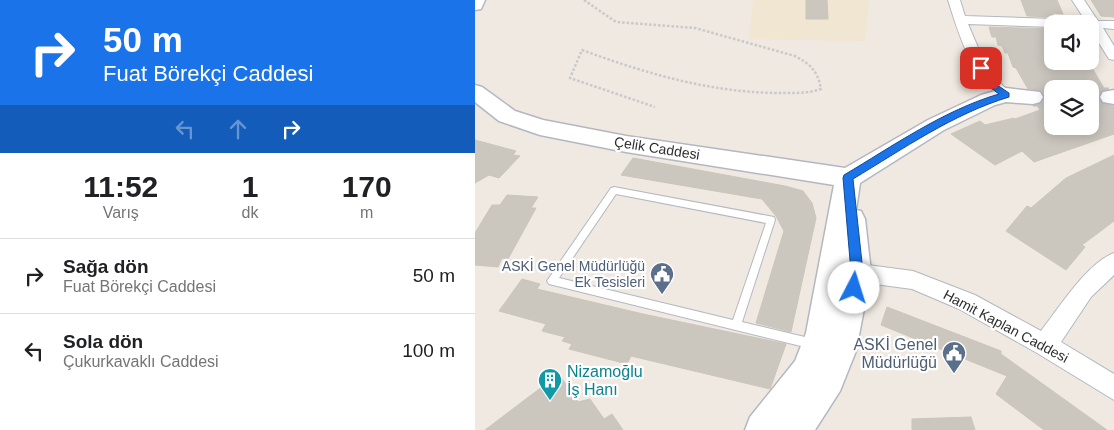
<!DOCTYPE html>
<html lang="tr">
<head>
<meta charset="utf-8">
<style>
	body { margin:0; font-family:Helvetica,sans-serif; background:#f2f2f2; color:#202124; height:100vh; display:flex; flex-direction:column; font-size:19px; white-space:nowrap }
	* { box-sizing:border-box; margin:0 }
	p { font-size:16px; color:#757577 }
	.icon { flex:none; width:28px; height:28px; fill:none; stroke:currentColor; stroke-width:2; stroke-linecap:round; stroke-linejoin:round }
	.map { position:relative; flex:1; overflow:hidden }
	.drawer { display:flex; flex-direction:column; background:#fff; width:475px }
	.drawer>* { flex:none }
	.hud { background:#1a73e8; color:#fff; overflow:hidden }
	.buttons { position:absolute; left:569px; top:15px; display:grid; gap:10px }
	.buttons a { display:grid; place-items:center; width:55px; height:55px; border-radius:10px; background:#fff; box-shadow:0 2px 12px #0003; font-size:25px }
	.pin { position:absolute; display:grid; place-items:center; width:42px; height:42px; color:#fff; margin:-21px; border-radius:10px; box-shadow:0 2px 8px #0006 }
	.me { position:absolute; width:55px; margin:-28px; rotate:5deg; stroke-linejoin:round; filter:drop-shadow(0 0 4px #0008) }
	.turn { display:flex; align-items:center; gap:18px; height:105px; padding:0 20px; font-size:22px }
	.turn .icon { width:65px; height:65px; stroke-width:2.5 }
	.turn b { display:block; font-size:35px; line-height:42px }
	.lanes { display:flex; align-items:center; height:48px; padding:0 20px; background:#0003; justify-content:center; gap:25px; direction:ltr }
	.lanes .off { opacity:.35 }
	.eta { display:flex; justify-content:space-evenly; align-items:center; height:85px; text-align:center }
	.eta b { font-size:30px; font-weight:600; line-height:35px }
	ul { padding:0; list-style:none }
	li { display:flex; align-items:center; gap:15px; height:75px; padding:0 20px; border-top:1px solid #e0e0e0 }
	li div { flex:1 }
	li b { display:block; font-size:19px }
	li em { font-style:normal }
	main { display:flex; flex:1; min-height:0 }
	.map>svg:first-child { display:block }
	.education { fill:#f0e6d1 }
	.building { fill:#cbc7bf; stroke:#cbc5ba; fill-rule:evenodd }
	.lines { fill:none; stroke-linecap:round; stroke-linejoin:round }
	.secondary-tunnel { stroke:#c8c4bd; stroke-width:19; stroke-dasharray:19 9; stroke-linecap:butt }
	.lane-casing { stroke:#b4b7c1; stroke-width:2 }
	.street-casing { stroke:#b4b7c1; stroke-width:2 }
	.secondary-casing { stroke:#b4b7c1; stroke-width:3 }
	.path { stroke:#c9c9c9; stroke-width:2.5; stroke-dasharray:2.5 2; stroke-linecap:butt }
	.lane { fill:#fff; fill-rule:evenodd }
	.street { fill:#fff; fill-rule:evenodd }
	.secondary { fill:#fff; fill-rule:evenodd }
	.route { fill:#1a73e8; stroke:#114b97 }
	.labels { text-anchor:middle; stroke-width:4.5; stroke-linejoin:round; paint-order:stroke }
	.street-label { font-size:14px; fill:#2e2e2e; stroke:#fff }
	.service-label { font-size:14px; fill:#4e5e75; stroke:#fff; text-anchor:end }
	.near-service-label { font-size:16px; fill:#4e5e75; stroke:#fff; text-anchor:end }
	.near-culture-label { font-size:16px; fill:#0d838f; stroke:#fff; text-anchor:start }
</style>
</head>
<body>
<main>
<section class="drawer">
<div class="hud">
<div class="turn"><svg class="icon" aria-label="right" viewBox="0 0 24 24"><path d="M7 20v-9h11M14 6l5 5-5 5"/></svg><div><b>50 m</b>Fuat Börekçi Caddesi</div></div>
<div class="lanes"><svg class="icon off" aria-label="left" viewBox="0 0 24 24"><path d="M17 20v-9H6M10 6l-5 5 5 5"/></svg><svg class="icon off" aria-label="ahead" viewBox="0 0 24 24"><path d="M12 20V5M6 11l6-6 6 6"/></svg><svg class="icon" aria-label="right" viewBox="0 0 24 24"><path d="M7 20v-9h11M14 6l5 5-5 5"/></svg></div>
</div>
<div class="eta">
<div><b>11:52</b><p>Varış</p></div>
<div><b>1</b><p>dk</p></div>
<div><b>170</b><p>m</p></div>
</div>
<ul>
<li><svg class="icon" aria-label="right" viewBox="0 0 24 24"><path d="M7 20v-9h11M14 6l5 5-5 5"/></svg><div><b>Sağa dön</b><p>Fuat Börekçi Caddesi</p></div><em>50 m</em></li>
<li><svg class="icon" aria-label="left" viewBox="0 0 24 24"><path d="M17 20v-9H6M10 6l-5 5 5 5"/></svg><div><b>Sola dön</b><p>Çukurkavaklı Caddesi</p></div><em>100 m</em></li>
</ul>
</section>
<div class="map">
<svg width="639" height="430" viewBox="0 0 639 430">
	<rect width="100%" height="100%" fill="#efe9e1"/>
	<path class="education" d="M278 0H394L390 41 274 39Z"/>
	<path class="building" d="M331 0H352L353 19H331Z
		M546 0H582L588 14 578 13V17L552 16Z
		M616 0H639V17L626 16Z
		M514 27 578 29V61H613L630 90 626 91 623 98 628 104 639 106V134L559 162 547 151 520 165 476 134 505 121 510 125 539 118 540 119 565 110 562 105 567 103 570 98 565 90 553 89 541 68 538 67 533 53H530L527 46 523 45 521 37H517ZM578 89H615V126H578Z
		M0 140 41 151 38 155 45 156 24 178 14 175 0 183Z
		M639 155V221L607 245 610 247 591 270 531 231 552 206 556 208 591 178Z
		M158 158 310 186 328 191 337 203 341 218 316 332 281 323 309 231 301 216 287 199 146 175Z
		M32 195 63 197 56 208H61L33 259 27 258 23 267 0 265V233L17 205H25Z
		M47 279 65 284 62 289 168 314 311 344 295 389 156 356 152 364 94 349 97 344 87 341 90 337 67 331 71 324 24 311Z
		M412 307 526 351V354L632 430H569L521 394 532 376 406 325Z
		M84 374 103 402 115 399 129 419 137 414 148 430H10Z
		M496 417 500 430H437V419Z"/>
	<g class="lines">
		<path class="secondary-tunnel" d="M558 97H578
			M615 97H635"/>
		<g class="lane-casing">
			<path id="lane" d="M139 187 299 217 300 220 267 322 338 339 342 340 343 344 342 348 338 349 74 284 72 281 74 278 136 188ZM141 194 291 223 258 320 84 278Z"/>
		</g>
		<g class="street-casing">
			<path id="street" d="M473 0H485L490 16 610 20 597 0H609L623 21H639V29L628 28 639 46V60L634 59 615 29V24H578V27L493 24 510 64 525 83 538 95 536 98H526C495 72 485 38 473 0Z
				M639 253V275L616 297 586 342 639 374V400L562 353 484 309 437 289 370 280 363 277 360 271 363 265 370 262 438 271 500 295 566 331C584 308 612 263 639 253Z"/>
		</g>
		<g class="secondary-casing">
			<path id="secondary" d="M0 0H10L6 9 0 10Z
				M0 85 7 87 40 111 68 120 151 136 370 168 453 120 506 95 531 88 565 92 568 97 565 102 558 104 531 102 520 105 469 130 385 183 381 210 386 211 390 219 396 272 381 351 365 391 340 430H270L275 417 320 361 331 333 359 185 151 152 65 135 24 121 0 102Z
				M639 90V104L628 102 625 97 628 92Z"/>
		</g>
		<path class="path" d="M109 0 141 22 220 28 320 56C335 64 343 71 346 89 332 94 316 93 301 93 233 92 170 73 107 50L95 78 180 107"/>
		<use href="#lane" class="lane"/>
		<use href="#street" class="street"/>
		<use href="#secondary" class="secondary"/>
	</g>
	<path class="route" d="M506 65 509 66 519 83 534 93V97C478 114 428 149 378 179L388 272 383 292 379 294 374 292 372 288 376 272 368 178 369 175C418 146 469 110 524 94L513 86 501 68Z"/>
	<defs>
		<g id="civic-pin" transform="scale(1.25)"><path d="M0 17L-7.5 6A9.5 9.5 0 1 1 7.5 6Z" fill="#5c6f8a" stroke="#fff"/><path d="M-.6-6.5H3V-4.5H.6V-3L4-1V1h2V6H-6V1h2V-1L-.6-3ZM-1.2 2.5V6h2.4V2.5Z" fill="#fff"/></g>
		<g id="building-pin" transform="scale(1.25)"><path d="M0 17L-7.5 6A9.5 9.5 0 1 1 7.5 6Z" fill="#0f9aa8" stroke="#fff"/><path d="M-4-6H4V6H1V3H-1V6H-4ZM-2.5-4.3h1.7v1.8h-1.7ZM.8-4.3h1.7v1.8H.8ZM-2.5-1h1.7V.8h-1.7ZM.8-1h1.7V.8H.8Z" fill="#fff"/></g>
	</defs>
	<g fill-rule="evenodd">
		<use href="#civic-pin" x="187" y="274"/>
		<use href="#civic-pin" x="479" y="353"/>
		<use href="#building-pin" x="75" y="380"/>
	</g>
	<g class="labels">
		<g class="street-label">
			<text transform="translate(182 148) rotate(9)" y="5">Çelik Caddesi</text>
			<text transform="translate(531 326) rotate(28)" y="5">Hamit Kaplan Caddesi</text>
		</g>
		<g class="service-label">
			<text x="170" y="271">ASKİ Genel Müdürlüğü<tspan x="170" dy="16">Ek Tesisleri</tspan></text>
		</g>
		<g class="near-service-label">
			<text x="462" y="350">ASKİ Genel<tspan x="462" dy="18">Müdürlüğü</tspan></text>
		</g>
		<g class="near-culture-label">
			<text x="92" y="377">Nizamoğlu<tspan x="92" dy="18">İş Hanı</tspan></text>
		</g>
	</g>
</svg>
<div class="buttons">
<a><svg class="icon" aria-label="sound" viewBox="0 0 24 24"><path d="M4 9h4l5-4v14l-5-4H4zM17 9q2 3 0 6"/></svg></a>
<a><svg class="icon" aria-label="layers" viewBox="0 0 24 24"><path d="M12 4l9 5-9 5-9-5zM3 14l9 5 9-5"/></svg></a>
</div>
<div class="pin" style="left:506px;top:68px;background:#d93025"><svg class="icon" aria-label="arrive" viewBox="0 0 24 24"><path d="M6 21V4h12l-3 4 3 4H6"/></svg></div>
<svg class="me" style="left:379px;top:288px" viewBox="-20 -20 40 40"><circle r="19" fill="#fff"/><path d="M0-13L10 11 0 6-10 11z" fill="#1a73e8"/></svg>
</div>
</main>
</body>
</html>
